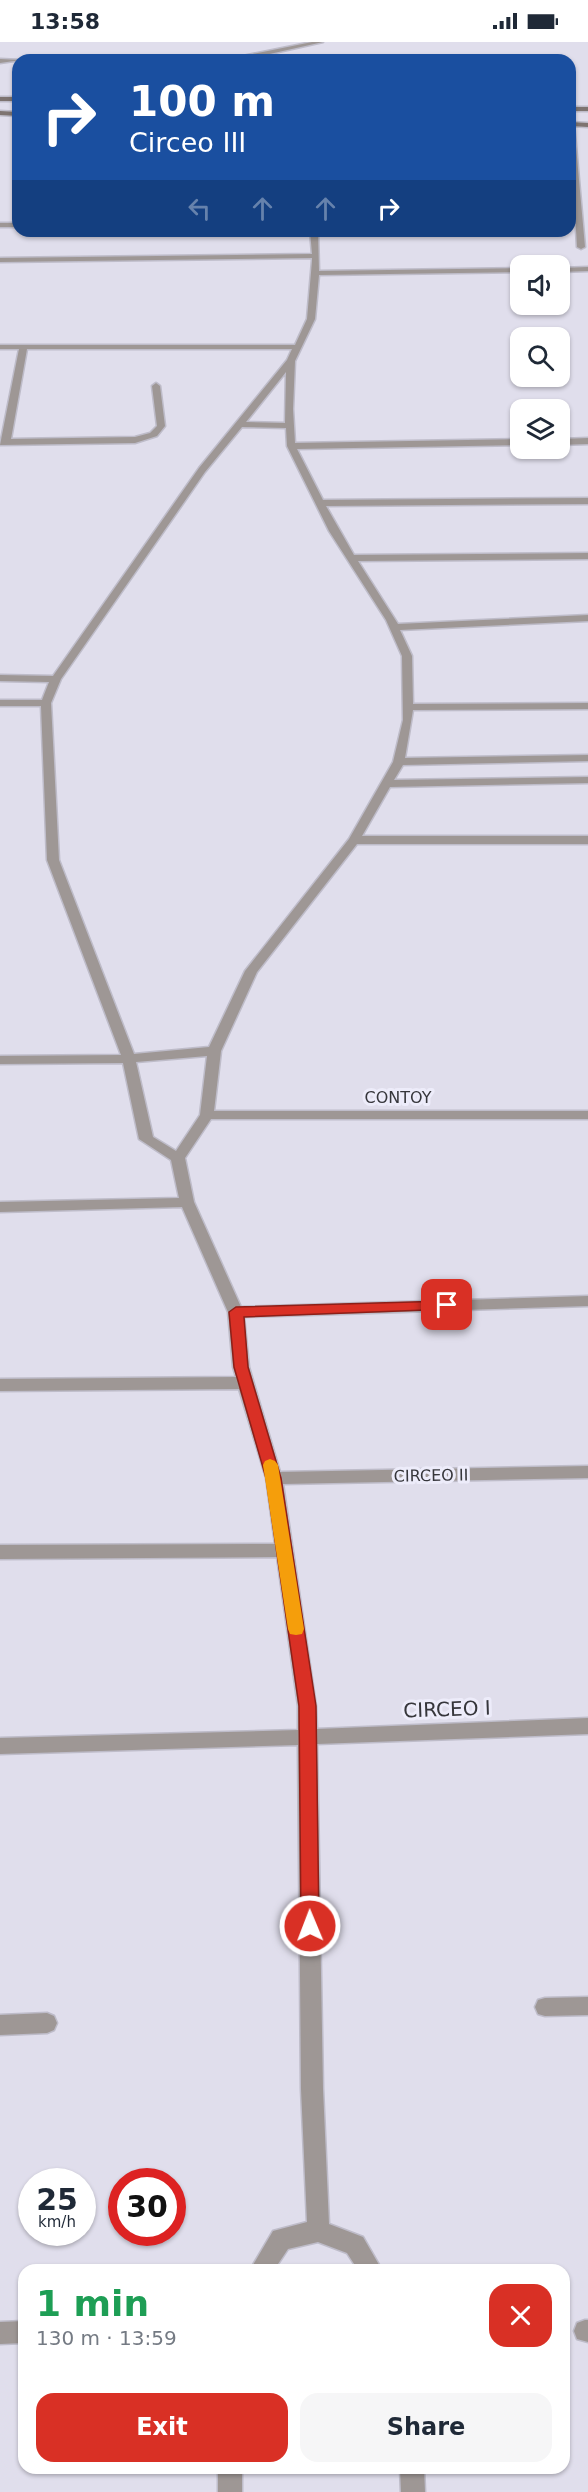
<!DOCTYPE html>
<html lang="en">
<head>
<meta charset="utf-8">
<style>
	body { margin:0; font-family:"DejaVu Sans",sans-serif; background:#f6f6f7; color:#1f2937; height:100vh; display:flex; flex-direction:column; font-size:22px; white-space:nowrap }
	* { box-sizing:border-box; margin:0 }
	p { font-size:20px; color:#747a83 }
	.icon { flex:none; width:33px; height:33px; fill:none; stroke:currentColor; stroke-width:2; stroke-linecap:round; stroke-linejoin:round }
	.map { position:relative; flex:1; overflow:hidden }
	.panel { position:absolute; left:18px; top:2222px; width:552px; height:210px; display:flex; flex-direction:column; background:#fff; border-radius:18px; box-shadow:0 2px 4px #0004 }
	.panel>* { flex:none }
	.guide { position:absolute; left:12px; top:12px; width:564px; height:183px; border-radius:18px; box-shadow:0 2px 4px #0004; background:#1a4fa0; color:#fff; overflow:hidden }
	.buttons { position:absolute; left:510px; top:213px; display:grid; gap:12px }
	.buttons a { display:grid; place-items:center; width:60px; height:60px; border-radius:12px; background:#fff; box-shadow:0 2px 4px #0004; font-size:30px }
	.speed { position:absolute; left:18px; top:2126px; display:flex; gap:12px; font-size:30px; font-weight:700; text-align:center }
	.speed>* { display:grid; place-content:center; width:78px; height:78px; border-radius:50%; background:#fff; box-shadow:0 2px 4px #0004; line-height:1 }
	.speed small { font-size:15px; font-weight:400 }
	.speed .limit { border:9px solid #d22; background:#fff; color:#111 }
	.pin { position:absolute; display:grid; place-items:center; width:51px; height:51px; color:#fff; margin:-26px; border-radius:12px; box-shadow:0 3px 9px #0006 }
	.me { position:absolute; width:66px; margin:-33px; rotate:359deg; stroke-linejoin:round; filter:drop-shadow(0 0 4px #0008) }
	.turn { display:flex; align-items:center; gap:21px; height:126px; padding:0 18px; font-size:27px }
	.turn .icon { width:78px; height:78px; stroke-width:2.5 }
	.turn b { display:block; font-size:42px; line-height:51px }
	.lanes { display:flex; align-items:center; height:57px; padding:0 18px; background:#0003; justify-content:center; gap:30px; direction:ltr }
	.lanes .off { opacity:.35 }
	.round { display:grid; place-items:center; flex:none; width:63px; height:63px; border-radius:18px; background:#f6f6f7 }
	.headline { display:flex; align-items:center; justify-content:space-between; height:102px; padding:0 18px }
	h1 { font-size:36px; font-weight:600; line-height:45px; color:#1e9e55 }
	.cta { display:flex; gap:12px; margin-top:auto; padding:12px 18px }
	.cta a { flex:1; height:69px; border-radius:18px; background:#d93025; color:#fff; font-size:24px; font-weight:600; line-height:69px; text-align:center }
	.cta a+a { background:#f6f6f7; color:#1f2937 }
	.status { display:flex; justify-content:space-between; align-items:center; height:42px; padding:0 30px; background:#fff; direction:ltr }
	.status svg { height:16px; fill:currentColor }
	.map>svg:first-child { display:block }
	.lines { fill:none; stroke-linecap:round; stroke-linejoin:round }
	.street-casing { stroke:#bebcc9; stroke-width:3 }
	.secondary-casing { stroke:#bebcc9; stroke-width:3 }
	.street { fill:#9e9795; fill-rule:evenodd }
	.secondary { fill:#7e7471; fill-rule:evenodd }
	.route { fill:#d93025; stroke:#8d1f18; stroke-width:1.5 }
	.slow { fill:#f59e0b }
	.labels { text-anchor:middle; stroke-width:6; stroke-linejoin:round; paint-order:stroke }
	.street-label { font-size:16px; fill:#36363b; stroke:#edecfa }
	.near-street-label { font-size:20px; fill:#36363b; stroke:#edecfa }
</style>
</head>
<body>
<div class="status"><b>13:58</b><svg viewBox="0 0 49 12"><path d="M0 12V9h3v3zM5 12V6h3v6zM10 12V3h3v9zM15 12V0h3v12zM26 1h20v11H26zM47 4h2v5h-2z"/></svg></div>
<div class="map">
<svg width="588" height="2450" viewBox="0 0 588 2450">
	<rect width="100%" height="100%" fill="#e0deec"/>
	<g class="lines">
		<g class="street-casing">
			<path id="street" d="M312 0H323L243 18H61L243 14Z
				M0 17 21 18 0 21Z
				M570 80 574 82 585 205 581 207 577 205Z
				M0 181H18V185H0Z
				M310 189H318L319 229 520 226V230L319 233 315 277 295 319 293 367 295 401 520 397V403L297 407 323 458 588 456V462L326 464 354 513 588 511V517L358 519 398 582 588 573V579L400 588 412 614 413 662 588 661V667L413 668 405 716 588 713V719L403 723 394 738 588 735V741L390 745 362 794H588V802H357L257 930 221 1009 214 1069H588V1077H211L185 1116 194 1160 241 1265 588 1254V1264L244 1275 249 1325 280 1430 588 1424V1436L283 1442 316 1664 317 1687 588 1676V1692L317 1702 323 2047 329 2182 363 2195 382 2228H358L347 2211 318 2200 288 2207 274 2228H250L273 2189 307 2180 301 2047 298 1703 0 1712V1696L298 1688V1664L277 1515 0 1517V1503L275 1502 266 1436 239 1347 0 1349V1337L236 1335 233 1325 228 1270 182 1165 0 1170V1160L179 1156 171 1118 139 1097 123 1021 0 1022V1014L121 1013 47 818 41 664H0V658H42L49 640 0 639V633L53 634 199 426 287 318 292 307H27L11 397 135 395 150 391 157 384 152 344 156 341 160 344 165 384 157 394 135 401 0 403 19 307H0V303H295L307 277 312 219V216L0 220V216L312 212ZM286 330 285 381 246 380ZM242 385 286 386 287 404 329 489 386 578 402 614 403 678 393 720 349 797 245 929 209 1005 134 1012 59 818 51 661 61 637 205 430ZM207 1014 200 1073 176 1109 153 1095 136 1020Z
				M588 225V229L560 230V226Z
				M588 396V402L560 403V397Z
				M588 1955V1973L545 1974 538 1972 535 1965 538 1958 545 1956Z
				M47 1971 54 1974 57 1981 54 1988 47 1991 0 1993V1973Z
				M585 2278H588V2300L577 2297 574 2289 577 2281Z
				M24 2279V2301L0 2302V2280Z
				M218 2426H242V2450H218Z
				M400 2426H424L425 2450H401Z"/>
		</g>
		<g class="secondary-casing">
			<path id="secondary" d="M0 55H18V59H0Z
				M570 65H588V69H570Z
				M0 69 18 70V74L0 73Z
				M570 80 588 81V85L570 84Z"/>
		</g>
		<use href="#street" class="street"/>
		<use href="#secondary" class="secondary"/>
	</g>
	<path class="route" d="M447 1259 452 1260 454 1263 452 1267 244 1275 248 1325 281 1436 316 1664 319 1884 317 1889 310 1892 304 1889 301 1884 299 1664 266 1436 234 1325 229 1270 236 1265Z"/>
	<path class="slow" d="M270 1417 275 1419 278 1423 304 1587 302 1592 296 1593 290 1592 288 1587 263 1423 265 1419Z"/>
	<g class="labels">
		<g class="street-label">
			<text x="398" y="1061">CONTOY</text>
			<text transform="translate(431 1433) rotate(-1)" y="6">CIRCEO II</text>
		</g>
		<g class="near-street-label">
			<text transform="translate(447 1667) rotate(-2)" y="7">CIRCEO I</text>
		</g>
	</g>
</svg>
<div class="buttons">
<a><svg class="icon" aria-label="sound" viewBox="0 0 24 24"><path d="M4 9h4l5-4v14l-5-4H4zM17 9q2 3 0 6"/></svg></a>
<a><svg class="icon" aria-label="search" viewBox="0 0 24 24"><circle cx="10" cy="10" r="6"/><path d="M15 15l6 6"/></svg></a>
<a><svg class="icon" aria-label="layers" viewBox="0 0 24 24"><path d="M12 4l9 5-9 5-9-5zM3 14l9 5 9-5"/></svg></a>
</div>
<div class="speed"><div>25<small>km/h</small></div><div class="limit">30</div></div>
<div class="pin" style="left:447px;top:1263px;background:#d93025"><svg class="icon" aria-label="arrive" viewBox="0 0 24 24"><path d="M6 21V4h12l-3 4 3 4H6"/></svg></div>
<svg class="me" style="left:310px;top:1884px" viewBox="-20 -20 40 40"><circle r="17" fill="#d93025" stroke="#fff" stroke-width="3"/><path d="M0-11L8 9 0 5-8 9z" fill="#fff"/></svg>
<div class="guide">
<div class="turn"><svg class="icon" aria-label="right" viewBox="0 0 24 24"><path d="M7 20v-9h11M14 6l5 5-5 5"/></svg><div><b>100 m</b>Circeo III</div></div>
<div class="lanes"><svg class="icon off" aria-label="left" viewBox="0 0 24 24"><path d="M17 20v-9H6M10 6l-5 5 5 5"/></svg><svg class="icon off" aria-label="ahead" viewBox="0 0 24 24"><path d="M12 20V5M6 11l6-6 6 6"/></svg><svg class="icon off" aria-label="ahead" viewBox="0 0 24 24"><path d="M12 20V5M6 11l6-6 6 6"/></svg><svg class="icon" aria-label="right" viewBox="0 0 24 24"><path d="M7 20v-9h11M14 6l5 5-5 5"/></svg></div>
</div>
<section class="panel">
<div class="headline"><div><h1>1 min</h1><p>130 m · 13:59</p></div><a class="round" style="background:#d93025;color:#fff"><svg class="icon" aria-label="close" viewBox="0 0 24 24"><path d="M6 6l12 12M18 6L6 18"/></svg></a></div>
<div class="cta"><a>Exit</a><a>Share</a></div>
</section>
</div>
</body>
</html>
